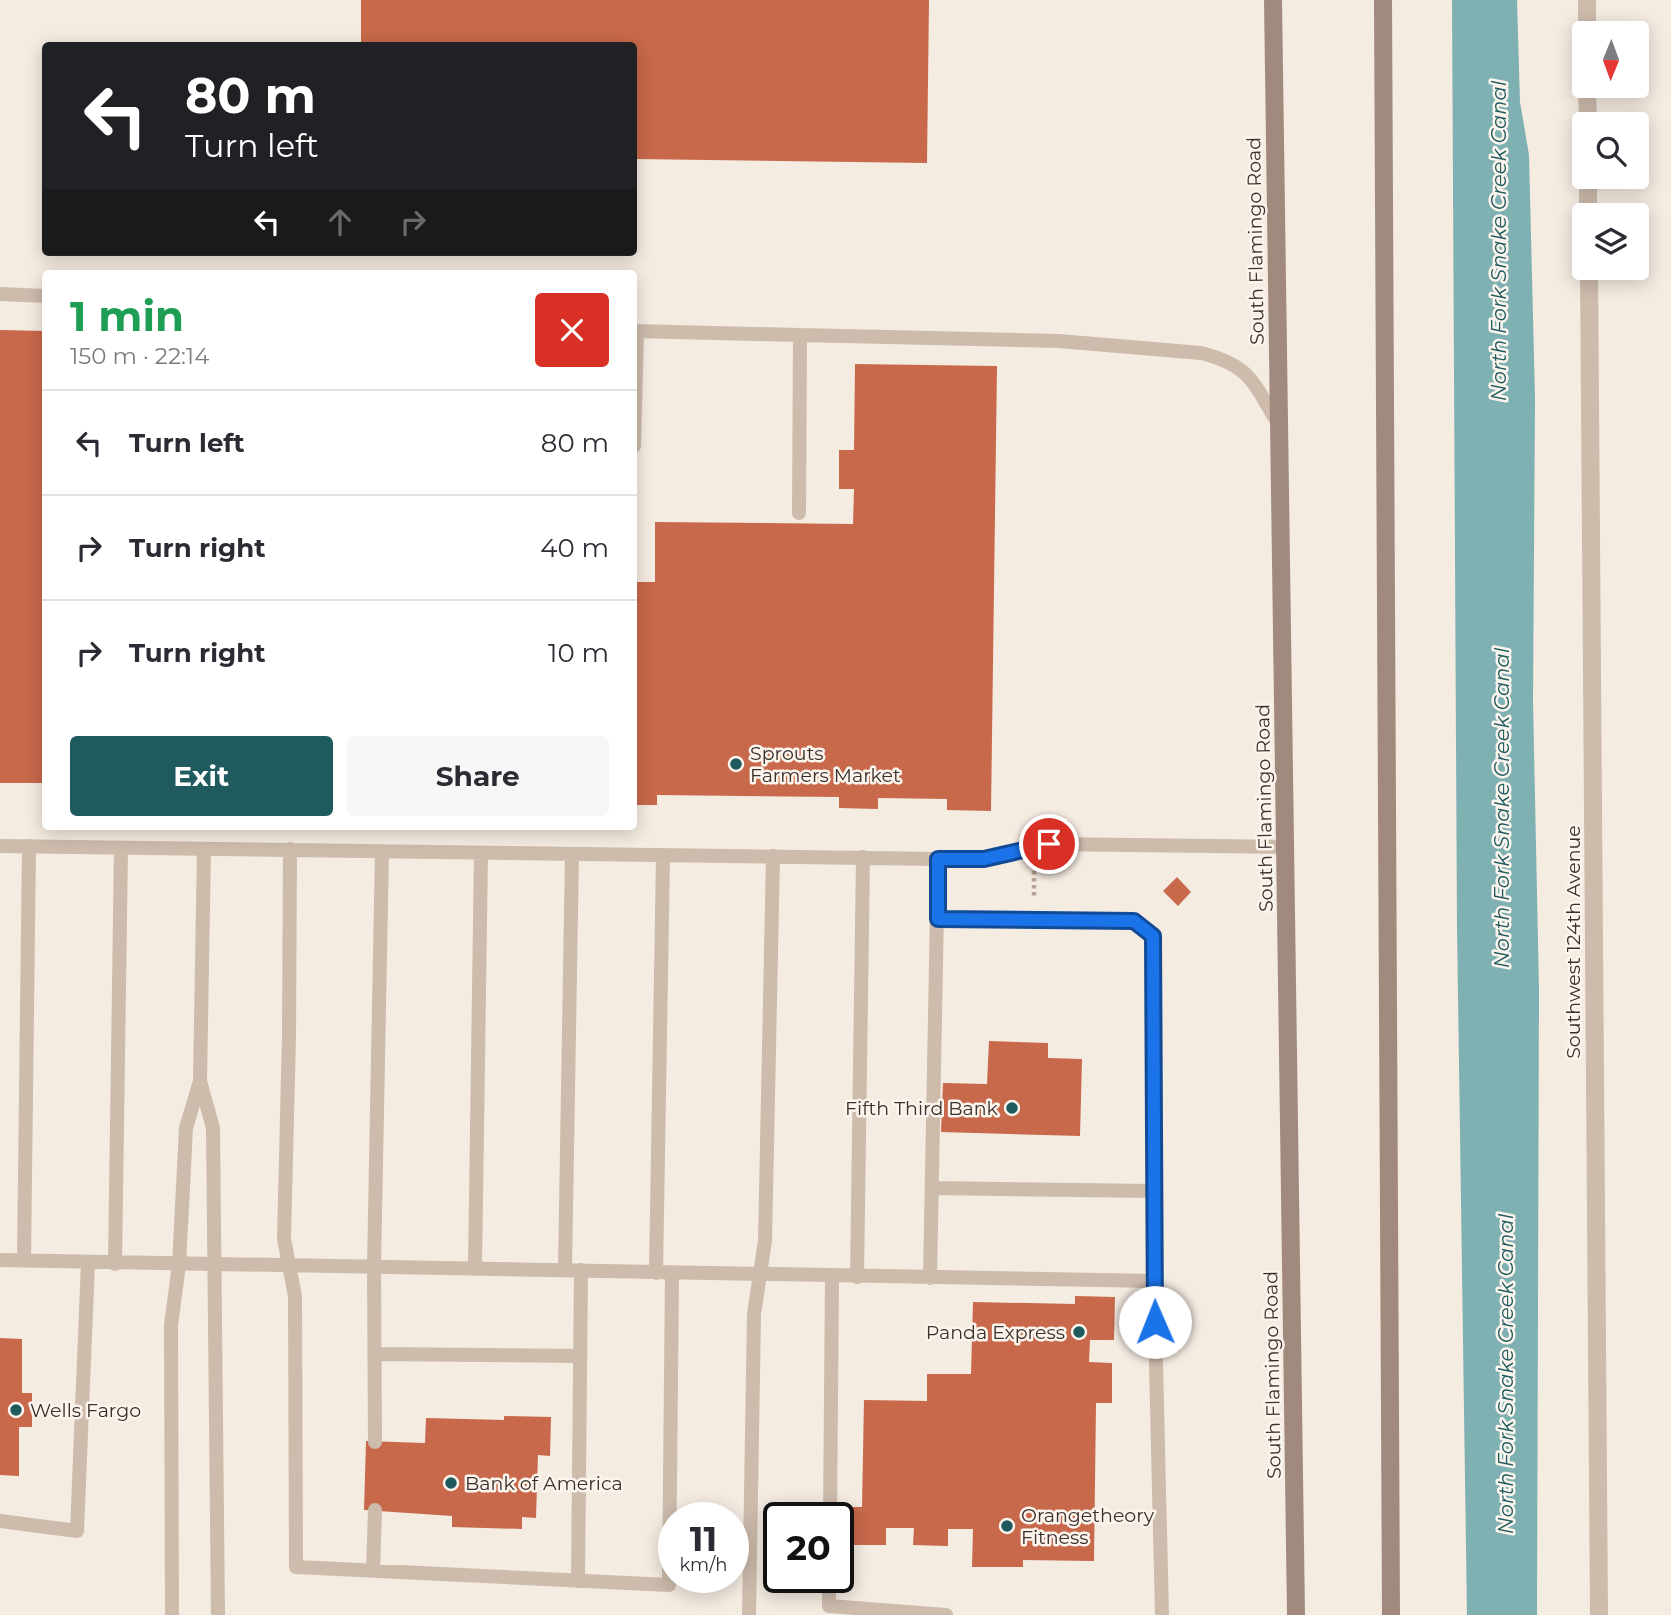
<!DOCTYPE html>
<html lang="en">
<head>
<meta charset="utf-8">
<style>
	body { margin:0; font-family:Montserrat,sans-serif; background:#f7f7f7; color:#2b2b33; height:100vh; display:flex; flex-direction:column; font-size:26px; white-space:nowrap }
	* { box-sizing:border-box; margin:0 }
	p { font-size:23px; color:#7c7c81 }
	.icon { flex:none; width:38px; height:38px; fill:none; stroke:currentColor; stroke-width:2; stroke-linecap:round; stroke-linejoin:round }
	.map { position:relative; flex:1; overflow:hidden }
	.panel { position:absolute; left:42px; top:270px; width:595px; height:560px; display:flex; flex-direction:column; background:#fff; border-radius:7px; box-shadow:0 4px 18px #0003 }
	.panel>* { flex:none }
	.banner { position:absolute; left:42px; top:42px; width:595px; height:214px; border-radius:7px; box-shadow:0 4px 18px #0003; background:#202124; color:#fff; overflow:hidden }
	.needle { width:46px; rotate:181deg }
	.controls { position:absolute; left:1572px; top:21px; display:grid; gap:14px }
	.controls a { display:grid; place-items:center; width:77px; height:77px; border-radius:7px; background:#fff; box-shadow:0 4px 18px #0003; font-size:35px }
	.speed { position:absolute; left:658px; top:1502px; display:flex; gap:14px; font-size:35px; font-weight:700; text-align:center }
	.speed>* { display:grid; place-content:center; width:91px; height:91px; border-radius:50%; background:#fff; box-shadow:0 4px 18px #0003; line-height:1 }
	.speed small { font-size:18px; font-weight:400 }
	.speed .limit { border:4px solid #111; border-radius:10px; background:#fff; color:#111 }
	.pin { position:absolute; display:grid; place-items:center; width:60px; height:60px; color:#fff; margin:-30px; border:4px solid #fff; border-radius:50%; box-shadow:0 2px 7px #0007 }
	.me { position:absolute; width:77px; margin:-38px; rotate:359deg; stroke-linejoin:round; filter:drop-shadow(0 0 5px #0008) }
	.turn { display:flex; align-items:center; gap:24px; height:147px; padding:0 28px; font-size:32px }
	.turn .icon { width:91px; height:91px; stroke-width:2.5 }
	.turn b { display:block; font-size:49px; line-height:60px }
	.lanes { display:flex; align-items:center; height:66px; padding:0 28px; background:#0003; justify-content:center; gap:35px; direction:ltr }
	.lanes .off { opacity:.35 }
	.round { display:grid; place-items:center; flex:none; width:74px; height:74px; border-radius:7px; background:#f7f7f7 }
	.headline { display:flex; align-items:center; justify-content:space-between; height:119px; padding:0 28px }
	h1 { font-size:42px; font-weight:700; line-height:52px; color:#1e9e55 }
	.cta { display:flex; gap:14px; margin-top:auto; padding:14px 28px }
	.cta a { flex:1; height:80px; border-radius:7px; background:#1f5a5e; color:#fff; font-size:28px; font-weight:700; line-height:80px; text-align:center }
	.cta a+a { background:#f7f7f7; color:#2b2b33 }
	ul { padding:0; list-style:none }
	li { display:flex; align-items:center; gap:21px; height:105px; padding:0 28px; border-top:2px solid #e1e1e2 }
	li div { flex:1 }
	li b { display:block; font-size:26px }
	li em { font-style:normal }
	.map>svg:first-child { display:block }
	.water { fill:#7fb0b2 }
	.building { fill:#c8694b }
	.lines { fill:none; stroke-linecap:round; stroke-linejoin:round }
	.path { stroke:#b9a596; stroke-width:4.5; stroke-dasharray:3.5 3.5; stroke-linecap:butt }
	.service { stroke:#cdbbac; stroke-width:14 }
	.minor { stroke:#cdbbac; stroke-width:18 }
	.secondary { stroke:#a18a7d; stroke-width:18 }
	.route-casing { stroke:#114b97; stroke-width:18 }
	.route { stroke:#1a73e8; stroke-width:12 }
	.poi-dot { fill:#1f5a5e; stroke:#fbf5ee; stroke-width:2.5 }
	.labels { text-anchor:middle; stroke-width:5; stroke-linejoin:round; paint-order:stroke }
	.street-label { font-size:19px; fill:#3b302b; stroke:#fbf5ee }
	.poi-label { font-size:19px; fill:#3b302b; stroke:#fbf5ee; text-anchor:start }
	.water-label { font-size:21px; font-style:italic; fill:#1f5a5e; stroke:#fbf5ee }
</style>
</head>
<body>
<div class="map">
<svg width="1671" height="1615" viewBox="0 0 1671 1615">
	<rect width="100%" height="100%" fill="#f4ebe1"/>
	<path class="water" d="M1452 0H1517L1520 102 1529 155 1535 398 1533 702 1539 989 1537 1615H1467L1457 927Z"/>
	<path class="building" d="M361 0H929L927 163 634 159V46H361Z
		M0 330 46 331V783H0Z
		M855 364 997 366 991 811 947 810V799L878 798V809L839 808V797L657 795V805H634V582H655V522L853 524 854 489H839V450H854Z
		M1177 877 1191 892 1178 906 1163 891Z
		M989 1041 1048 1043V1058L1082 1059 1080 1136 941 1132 943 1083 987 1084Z
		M1075 1296 1115 1297 1114 1340H1090L1089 1362 1112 1363V1403H1096L1094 1561 1023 1560V1567H972L973 1529H948V1546L913 1545 914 1528H886V1545H849L850 1507H862L864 1400 927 1401V1374H971L973 1302 1075 1304Z
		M0 1338 22 1339V1393H32V1427H19V1476L0 1475Z
		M504 1416 551 1417 550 1456 538 1455 536 1518 522 1517V1529L452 1527V1516L364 1510 366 1441 425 1443 426 1418 504 1420Z"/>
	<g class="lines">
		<path class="path" d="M1034 871V897"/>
		<path class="service" d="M0 294 46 296
			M634 331 800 335
			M634 446 637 331
			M799 513 800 335 1059 341 1201 353C1252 366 1253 383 1279 425
			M0 846 938 859H983L1049 844 1286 847
			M290 849 289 1036 284 1239 295 1296 296 1567 669 1585 672 1274
			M938 919 1134 921 1153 936 1154 1281 1162 1615
			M200 1081 204 849
			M932 1188 1154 1191
			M0 1260 1154 1281
			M24 1260 29 846
			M115 1264 121 848
			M475 1268 481 853
			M565 1268 572 854
			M656 1273 663 855
			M857 1277 863 857
			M930 1278 938 859
			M375 1354 580 1356
			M375 1442 374 1267 382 851
			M830 1517 832 1277
			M0 1521 77 1531 88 1263
			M373 1571 375 1510
			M829 1577V1606L946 1615
			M578 1581 581 1270
			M172 1615 171 1325 179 1265 186 1128 200 1081 213 1128 218 1615
			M749 1615 754 1314 765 1241 773 856"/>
		<path class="minor" d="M1587 0V33
			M1587 86 1588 124
			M1588 177V215
			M1589 268 1599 1615"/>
		<path class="secondary" d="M1273 0 1296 1615
			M1383 0 1391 1615"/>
	</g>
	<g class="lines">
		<g class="route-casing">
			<path id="route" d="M1049 844 984 859H938V919L1134 921 1153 936 1155 1322"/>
		</g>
		<use href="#route" class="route"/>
	</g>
	<g class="poi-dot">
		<circle cx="736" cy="764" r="7"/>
		<circle cx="1012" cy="1108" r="7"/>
		<circle cx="1079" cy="1332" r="7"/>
		<circle cx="16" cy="1410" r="7"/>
		<circle cx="451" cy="1483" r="7"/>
		<circle cx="1007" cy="1526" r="7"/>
	</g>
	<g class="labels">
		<g class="street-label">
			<text transform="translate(1255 241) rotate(-91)" y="7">South Flamingo Road</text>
			<text transform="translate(1264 808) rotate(-91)" y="7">South Flamingo Road</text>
			<text transform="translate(1573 942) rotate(-90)" y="7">Southwest 124th Avenue</text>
			<text transform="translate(1272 1375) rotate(-91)" y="7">South Flamingo Road</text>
		</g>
		<g class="poi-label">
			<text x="750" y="760">Sprouts<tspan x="750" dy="22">Farmers Market</tspan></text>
			<text x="998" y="1115" text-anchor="end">Fifth Third Bank</text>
			<text x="1065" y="1339" text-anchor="end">Panda Express</text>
			<text x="30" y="1417">Wells Fargo</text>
			<text x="465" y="1490">Bank of America</text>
			<text x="1021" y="1522">Orangetheory<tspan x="1021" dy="22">Fitness</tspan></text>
		</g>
		<g class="water-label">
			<text transform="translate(1499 241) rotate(-90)" y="7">North Fork Snake Creek Canal</text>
			<text transform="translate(1502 808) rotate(-90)" y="7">North Fork Snake Creek Canal</text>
			<text transform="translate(1506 1374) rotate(-90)" y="7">North Fork Snake Creek Canal</text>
		</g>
	</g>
</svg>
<div class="controls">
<a><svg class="needle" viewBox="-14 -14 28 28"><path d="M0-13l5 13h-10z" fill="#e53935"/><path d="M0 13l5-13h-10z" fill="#7c7c81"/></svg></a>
<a><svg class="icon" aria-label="search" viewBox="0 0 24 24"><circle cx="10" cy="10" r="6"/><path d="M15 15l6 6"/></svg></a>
<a><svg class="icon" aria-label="layers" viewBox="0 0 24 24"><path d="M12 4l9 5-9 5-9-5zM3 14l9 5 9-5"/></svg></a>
</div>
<div class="speed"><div>11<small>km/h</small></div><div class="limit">20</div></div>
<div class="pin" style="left:1049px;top:844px;background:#d93025"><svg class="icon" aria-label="arrive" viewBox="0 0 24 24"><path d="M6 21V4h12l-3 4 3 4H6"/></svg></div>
<svg class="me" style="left:1155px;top:1322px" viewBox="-20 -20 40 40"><circle r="19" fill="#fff"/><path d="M0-13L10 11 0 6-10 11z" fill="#1a73e8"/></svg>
<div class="banner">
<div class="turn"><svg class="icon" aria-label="left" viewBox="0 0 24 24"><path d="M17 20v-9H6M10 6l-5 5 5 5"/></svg><div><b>80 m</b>Turn left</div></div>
<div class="lanes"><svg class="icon" aria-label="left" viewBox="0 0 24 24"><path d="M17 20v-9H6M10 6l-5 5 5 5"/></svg><svg class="icon off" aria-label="ahead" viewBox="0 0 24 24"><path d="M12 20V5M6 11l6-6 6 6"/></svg><svg class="icon off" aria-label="right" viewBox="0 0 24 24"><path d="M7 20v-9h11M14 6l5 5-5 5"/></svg></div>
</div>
<section class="panel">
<div class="headline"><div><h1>1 min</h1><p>150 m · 22:14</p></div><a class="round" style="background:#d93025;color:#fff"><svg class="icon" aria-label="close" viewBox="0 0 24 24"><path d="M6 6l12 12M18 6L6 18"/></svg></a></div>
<ul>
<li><svg class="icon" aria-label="left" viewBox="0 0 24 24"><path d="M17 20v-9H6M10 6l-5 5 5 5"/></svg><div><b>Turn left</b></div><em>80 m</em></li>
<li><svg class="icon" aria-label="right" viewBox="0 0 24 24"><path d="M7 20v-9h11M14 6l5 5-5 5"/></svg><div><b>Turn right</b></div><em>40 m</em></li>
<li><svg class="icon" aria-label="right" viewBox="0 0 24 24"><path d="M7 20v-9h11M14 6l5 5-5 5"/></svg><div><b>Turn right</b></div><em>10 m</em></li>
</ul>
<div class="cta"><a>Exit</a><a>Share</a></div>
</section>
</div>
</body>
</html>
